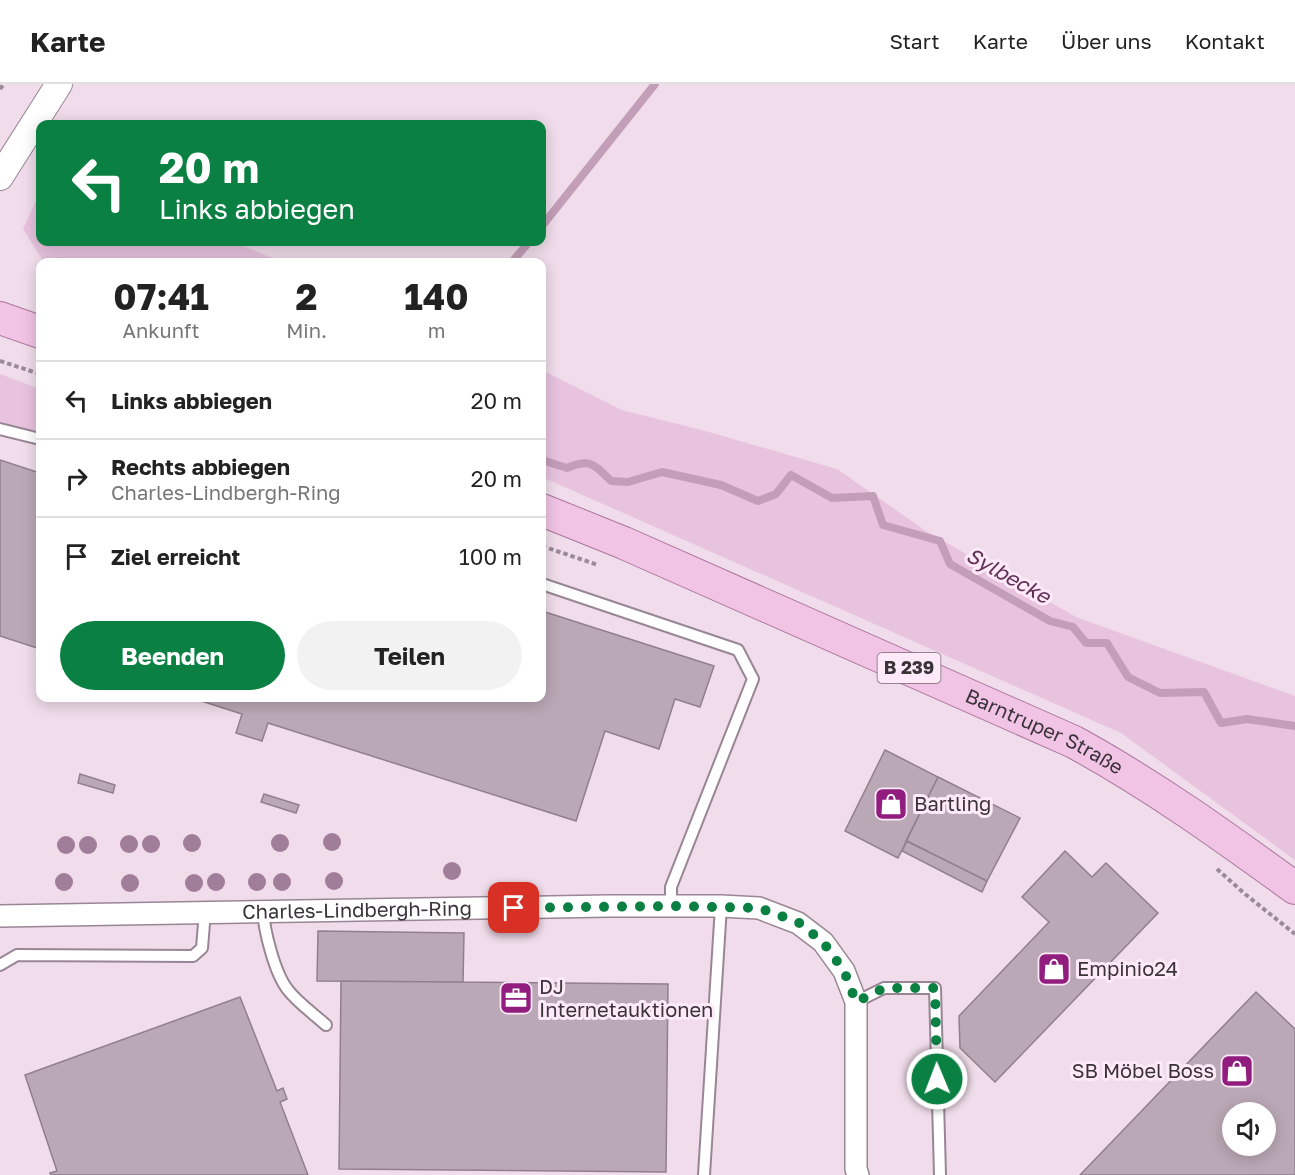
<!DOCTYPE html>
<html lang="de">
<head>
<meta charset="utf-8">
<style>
	body { margin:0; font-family:"Golos Text",sans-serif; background:#f2f2f2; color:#222; height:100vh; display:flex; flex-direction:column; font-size:22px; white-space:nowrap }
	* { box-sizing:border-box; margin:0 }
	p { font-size:20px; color:#767676 }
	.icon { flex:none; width:33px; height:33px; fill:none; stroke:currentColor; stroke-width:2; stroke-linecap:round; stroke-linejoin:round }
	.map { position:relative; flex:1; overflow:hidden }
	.panel { position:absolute; left:36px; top:174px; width:510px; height:444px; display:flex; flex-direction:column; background:#fff; border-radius:12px; box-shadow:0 3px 15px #0003 }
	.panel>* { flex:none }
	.banner { position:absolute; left:36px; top:36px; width:510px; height:126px; border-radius:12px; box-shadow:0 3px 15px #0003; background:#0b8043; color:#fff; overflow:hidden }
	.controls { position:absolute; left:1222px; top:1018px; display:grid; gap:12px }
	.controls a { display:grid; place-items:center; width:54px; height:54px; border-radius:50%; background:#fff; box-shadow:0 3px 15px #0003; font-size:30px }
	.pin { position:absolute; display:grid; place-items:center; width:51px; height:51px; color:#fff; margin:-26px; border-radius:12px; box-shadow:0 3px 9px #0006 }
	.me { position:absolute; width:66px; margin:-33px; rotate:359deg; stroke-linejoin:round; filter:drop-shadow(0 0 4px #0008) }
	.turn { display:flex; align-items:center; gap:21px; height:126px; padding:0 24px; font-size:27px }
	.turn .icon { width:78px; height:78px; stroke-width:2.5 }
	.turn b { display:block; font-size:42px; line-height:51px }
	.eta { display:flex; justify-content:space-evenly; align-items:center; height:102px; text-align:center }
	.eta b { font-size:36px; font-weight:700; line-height:42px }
	.cta { display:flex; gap:12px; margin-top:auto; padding:12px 24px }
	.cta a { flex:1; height:69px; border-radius:36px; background:#0b8043; color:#fff; font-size:24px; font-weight:700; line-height:69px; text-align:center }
	.cta a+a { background:#f2f2f2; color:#222 }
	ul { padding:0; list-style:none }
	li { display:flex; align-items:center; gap:18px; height:78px; padding:0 24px; border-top:2px solid #e0e0e0 }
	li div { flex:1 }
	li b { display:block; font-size:22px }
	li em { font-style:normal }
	header { display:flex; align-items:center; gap:36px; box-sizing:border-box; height:84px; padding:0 30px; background:#fff; border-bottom:2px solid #e0e0e0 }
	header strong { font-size:28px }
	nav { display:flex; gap:33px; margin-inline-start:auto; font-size:21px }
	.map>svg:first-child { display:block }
	.green { fill:#e8c3de }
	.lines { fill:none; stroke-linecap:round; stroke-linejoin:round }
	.stream { stroke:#c39eb9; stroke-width:8 }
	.building { fill:#bba8b6; stroke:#917f8c; stroke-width:1.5; fill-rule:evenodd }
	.service-casing { stroke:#998694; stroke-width:14 }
	.minor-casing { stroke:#998694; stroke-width:24 }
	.tertiary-casing { stroke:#998694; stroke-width:28 }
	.primary-casing { stroke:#aa779d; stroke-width:34 }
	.path { stroke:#998b95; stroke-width:4; stroke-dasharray:4.5 3; stroke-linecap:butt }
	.service { stroke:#fff; stroke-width:10 }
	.minor { stroke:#fff; stroke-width:21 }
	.tertiary { stroke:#fff; stroke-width:26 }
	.primary { stroke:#f1c3e5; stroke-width:32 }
	.tree { fill:#a07d98 }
	.route { stroke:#0b8043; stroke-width:10; stroke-dasharray:0 18 }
	.labels { text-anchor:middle; stroke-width:6; stroke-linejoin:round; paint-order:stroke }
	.shield { fill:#fee9f8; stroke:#756a72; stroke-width:1.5 }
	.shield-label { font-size:18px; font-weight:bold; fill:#3a3338 }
	.street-label { font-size:20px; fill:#3a3338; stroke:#fee9f8 }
	.poi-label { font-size:20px; fill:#3a3338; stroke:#fee9f8; text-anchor:start }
	.water-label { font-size:21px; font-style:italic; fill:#613157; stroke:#fee9f8 }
</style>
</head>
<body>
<header>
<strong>Karte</strong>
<nav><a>Start</a><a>Karte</a><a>Über uns</a><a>Kontakt</a></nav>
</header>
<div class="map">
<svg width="1295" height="1091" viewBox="0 0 1295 1091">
	<rect width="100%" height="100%" fill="#f0dcea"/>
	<path class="green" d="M40 108V158H233L283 178H44L23 145Z
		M542 286 622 326 702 346 837 385 926 447 1076 533 1295 612V776L1121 649 542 393Z
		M0 290 40 305V348L0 338Z"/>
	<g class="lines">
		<path class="stream" d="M542 142 655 0
			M512 178 529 158
			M542 376 567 384C590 374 594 380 611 397L628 398 662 388 721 401 758 417 776 410 791 391 832 414 873 412 883 441 940 457 950 480 1050 537 1073 543 1086 559H1107L1128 593 1160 609 1204 608 1221 639 1247 635 1295 642"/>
	</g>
	<path class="building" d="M0 376 40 389V565L0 552Z
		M542 527 714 582 700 623 675 615 659 665 605 647 576 737 268 639 262 657 236 649 242 630 192 614H542Z
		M885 666 938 693 898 774 845 747Z
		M80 690 115 701 113 709 78 699Z
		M938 693 1020 734 987 797 906 757Z
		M264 710 299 721 296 729 261 718Z
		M907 757 987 797 982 808 902 767Z
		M1065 767 1092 793 1106 779 1158 829 995 998 960 964 959 932 1049 838 1022 813Z
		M318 847 464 849 463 898 317 897Z
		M341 897 668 900 666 1088 339 1085Z
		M1256 908 1295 945V1091H1080ZM1233 1029H1266V1062H1233Z
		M240 913 277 1007 283 1004 287 1015 280 1018 308 1091H51L50 1089 57 1087 25 991Z"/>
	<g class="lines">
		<g class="service-casing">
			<path id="service" d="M0 345 40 355
				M542 500 738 566 753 595 671 803V822
				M263 826C264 847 275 890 288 906 298 919 314 930 326 941
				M0 881 17 871 193 872 202 864 205 827
				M856 918 884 904H935L940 1091
				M704 1091 721 822"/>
		</g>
		<g class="minor-casing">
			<g id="minor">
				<path id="s1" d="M0 832 608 822H721L759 824 798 839 823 858 844 887 856 918V1085L858 1091"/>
			</g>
		</g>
		<g class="tertiary-casing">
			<path id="tertiary" d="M0 93 59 0"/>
		</g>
		<g class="primary-casing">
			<g id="primary">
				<path d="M0 234 40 248"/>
				<path id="s2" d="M542 426 624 459 1074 658C1154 702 1222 751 1295 804"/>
			</g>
		</g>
		<path class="path" d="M0 5 4 0
			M0 277 40 290
			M542 462 598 481
			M1217 785 1245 810 1295 850"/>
		<use href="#service" class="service"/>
		<use href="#minor" class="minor"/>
		<use href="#tertiary" class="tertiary"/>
		<use href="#primary" class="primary"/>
	</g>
	<g class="tree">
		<circle cx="332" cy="758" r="9"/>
		<circle cx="192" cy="759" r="9"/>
		<circle cx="280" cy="759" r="9"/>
		<circle cx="129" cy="760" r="9"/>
		<circle cx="151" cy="760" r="9"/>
		<circle cx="66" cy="761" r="9"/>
		<circle cx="88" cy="761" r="9"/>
		<circle cx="452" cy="787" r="9"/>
		<circle cx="334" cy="797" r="9"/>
		<circle cx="64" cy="798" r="9"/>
		<circle cx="216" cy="798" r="9"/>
		<circle cx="257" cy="798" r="9"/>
		<circle cx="282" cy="798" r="9"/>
		<circle cx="130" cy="799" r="9"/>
		<circle cx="194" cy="799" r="9"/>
	</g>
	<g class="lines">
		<path class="route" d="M514 824 671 822 759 824 798 838 823 858 844 887 856 918 884 904H935L937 995"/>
	</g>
	<defs>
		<g id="shop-square" transform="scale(1.725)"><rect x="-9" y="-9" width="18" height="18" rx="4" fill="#911e7e" stroke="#fee9f8"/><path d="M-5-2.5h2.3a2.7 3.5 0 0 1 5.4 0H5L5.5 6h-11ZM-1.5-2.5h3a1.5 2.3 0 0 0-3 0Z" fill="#fff"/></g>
		<g id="office-square" transform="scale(1.725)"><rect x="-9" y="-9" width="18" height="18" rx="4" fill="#911e7e" stroke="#fee9f8"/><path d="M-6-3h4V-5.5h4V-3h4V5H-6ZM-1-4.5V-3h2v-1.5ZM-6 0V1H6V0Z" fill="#fff"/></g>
	</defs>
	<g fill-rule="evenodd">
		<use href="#shop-square" x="891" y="720"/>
		<use href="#shop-square" x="1054" y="885"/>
		<use href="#office-square" x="516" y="914"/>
		<use href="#shop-square" x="1237" y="987"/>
	</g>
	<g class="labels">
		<rect class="shield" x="877.5" y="569" width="63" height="30" rx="4.5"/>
		<g class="shield-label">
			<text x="909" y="590">B 239</text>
		</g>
		<g class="street-label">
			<text dy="7" stroke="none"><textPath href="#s2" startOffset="549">Barntruper Straße</textPath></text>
			<text dy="7" stroke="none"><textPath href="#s1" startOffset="357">Charles-Lindbergh-Ring</textPath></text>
		</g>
		<g class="poi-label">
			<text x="914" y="727">Bartling</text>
			<text x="1077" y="892">Empinio24</text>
			<text x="539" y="910">DJ<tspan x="539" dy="23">Internetauktionen</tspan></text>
			<text x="1214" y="994" text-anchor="end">SB Möbel Boss</text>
		</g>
		<g class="water-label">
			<text transform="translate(1008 492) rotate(29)" y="7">Sylbecke</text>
		</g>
	</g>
</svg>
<div class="controls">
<a><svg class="icon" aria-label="sound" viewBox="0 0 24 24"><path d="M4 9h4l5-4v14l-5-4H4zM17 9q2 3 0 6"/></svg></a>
</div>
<div class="pin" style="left:514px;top:824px;background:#d93025"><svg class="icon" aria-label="arrive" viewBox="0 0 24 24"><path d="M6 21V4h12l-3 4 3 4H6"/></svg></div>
<svg class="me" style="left:937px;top:995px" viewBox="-20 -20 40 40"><circle r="17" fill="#0b8043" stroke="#fff" stroke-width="3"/><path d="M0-11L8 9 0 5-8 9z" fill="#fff"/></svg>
<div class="banner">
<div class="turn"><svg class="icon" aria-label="left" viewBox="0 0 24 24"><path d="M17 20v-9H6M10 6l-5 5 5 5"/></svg><div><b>20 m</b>Links abbiegen</div></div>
</div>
<section class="panel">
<div class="eta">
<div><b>07:41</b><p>Ankunft</p></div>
<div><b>2</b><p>Min.</p></div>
<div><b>140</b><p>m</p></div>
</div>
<ul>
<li><svg class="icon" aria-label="left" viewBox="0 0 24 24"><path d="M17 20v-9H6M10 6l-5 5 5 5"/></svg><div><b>Links abbiegen</b></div><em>20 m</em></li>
<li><svg class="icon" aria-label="right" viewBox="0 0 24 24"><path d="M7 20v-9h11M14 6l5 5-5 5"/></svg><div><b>Rechts abbiegen</b><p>Charles-Lindbergh-Ring</p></div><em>20 m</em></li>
<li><svg class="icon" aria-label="arrive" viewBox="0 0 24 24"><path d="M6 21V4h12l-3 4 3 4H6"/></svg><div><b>Ziel erreicht</b></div><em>100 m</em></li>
</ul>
<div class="cta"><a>Beenden</a><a>Teilen</a></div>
</section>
</div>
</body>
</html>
